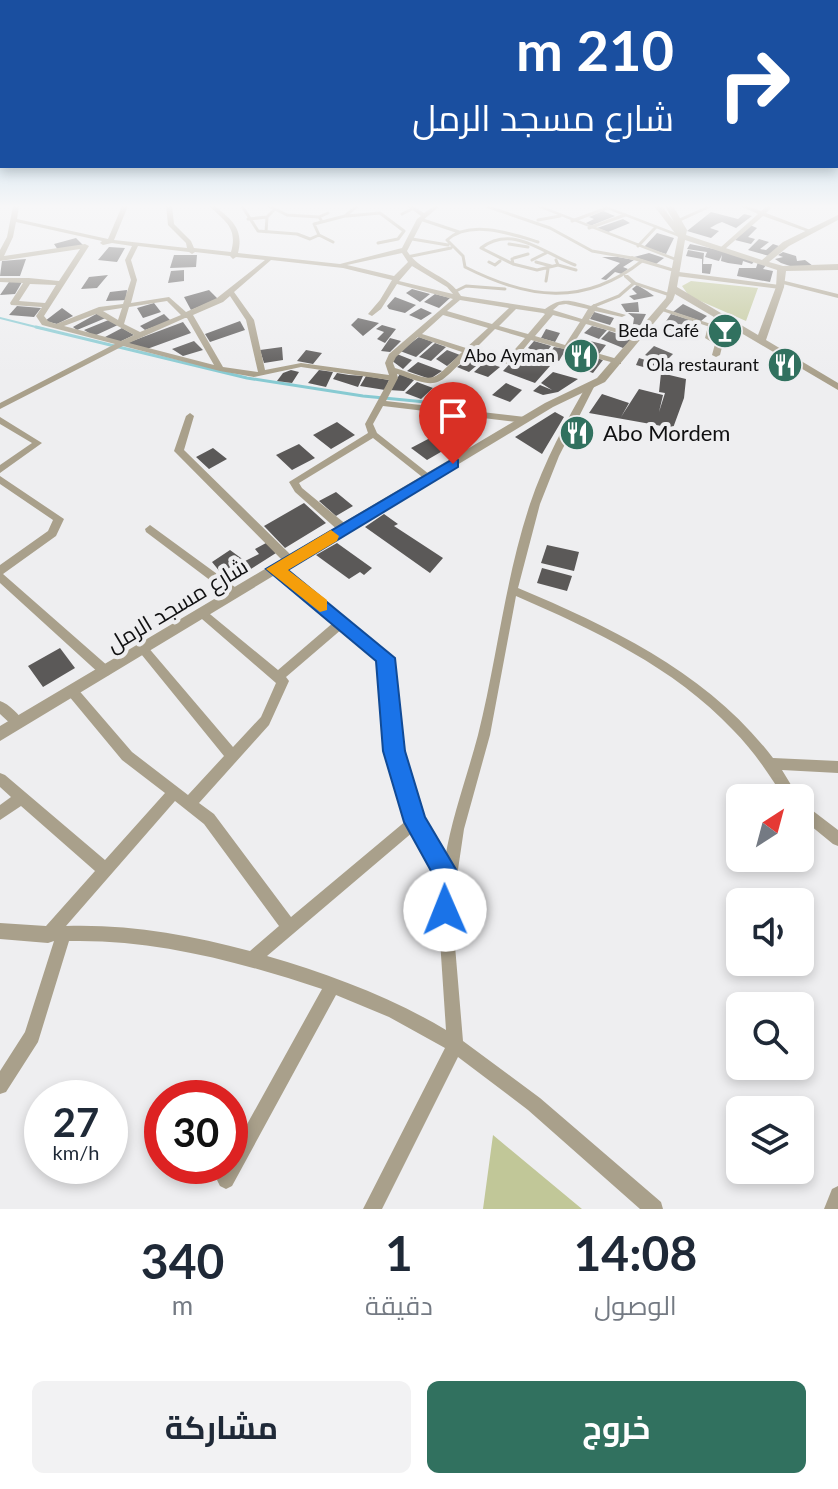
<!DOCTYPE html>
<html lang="ar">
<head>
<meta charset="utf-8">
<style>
	body { margin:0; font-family:Lato,Cairo,sans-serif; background:#f2f2f3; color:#1f2937; direction:rtl; height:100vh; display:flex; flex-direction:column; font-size:30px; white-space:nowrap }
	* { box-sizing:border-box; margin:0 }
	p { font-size:26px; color:#747a83 }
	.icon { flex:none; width:44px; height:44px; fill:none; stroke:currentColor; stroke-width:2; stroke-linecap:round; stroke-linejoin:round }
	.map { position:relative; height:1209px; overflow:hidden; direction:ltr }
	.sheet { display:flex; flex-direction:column; background:#fff; flex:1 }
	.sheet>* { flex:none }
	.hud { position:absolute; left:0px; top:0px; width:838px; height:168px; box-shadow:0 4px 12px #0003; direction:rtl; background:#1a4fa0; color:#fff; overflow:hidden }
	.needle { width:52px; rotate:36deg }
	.controls { position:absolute; left:726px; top:784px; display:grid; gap:16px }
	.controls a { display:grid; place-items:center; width:88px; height:88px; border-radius:12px; background:#fff; box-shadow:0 4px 12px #0003; font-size:40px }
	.speed { position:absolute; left:24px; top:1080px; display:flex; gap:16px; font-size:40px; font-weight:700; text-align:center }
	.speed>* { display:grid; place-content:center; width:104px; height:104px; border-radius:50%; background:#fff; box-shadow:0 4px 12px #0003; line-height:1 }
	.speed small { font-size:20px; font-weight:400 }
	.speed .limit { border:12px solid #d22; background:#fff; color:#111 }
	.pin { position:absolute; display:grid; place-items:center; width:68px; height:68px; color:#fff; margin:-82px -34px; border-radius:50% 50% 50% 0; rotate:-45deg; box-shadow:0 0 8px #0007 }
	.pin .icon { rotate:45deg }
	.me { position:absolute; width:88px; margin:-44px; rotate:359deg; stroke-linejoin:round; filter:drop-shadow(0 0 6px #0008) }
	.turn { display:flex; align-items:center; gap:28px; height:168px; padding:0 32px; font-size:36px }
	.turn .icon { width:104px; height:104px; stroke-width:2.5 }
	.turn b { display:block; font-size:56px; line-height:68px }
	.eta { display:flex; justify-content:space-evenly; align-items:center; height:136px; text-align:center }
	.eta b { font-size:48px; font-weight:700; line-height:56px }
	.action { display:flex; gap:16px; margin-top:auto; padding:16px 32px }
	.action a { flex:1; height:92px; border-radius:12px; background:#31715f; color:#fff; font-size:32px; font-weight:700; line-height:92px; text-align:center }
	.action a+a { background:#f2f2f3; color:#1f2937 }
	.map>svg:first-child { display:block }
	.green { fill:#c1c798 }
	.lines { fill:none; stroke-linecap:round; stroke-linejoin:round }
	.stream-far1 { stroke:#87cad2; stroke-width:2 }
	.stream { stroke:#87cad2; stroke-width:3 }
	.building { fill:#5b5958 }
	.service { stroke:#a9a08b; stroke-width:3 }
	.minor { fill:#a9a08b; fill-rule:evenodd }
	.tertiary { fill:#a9a08b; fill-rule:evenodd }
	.route { fill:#1a73e8; stroke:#114b97; stroke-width:2 }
	.slow { fill:#f59e0b }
	.labels { text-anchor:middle; stroke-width:8; stroke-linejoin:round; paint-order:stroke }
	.far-poi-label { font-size:18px; fill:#101011; stroke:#eeeef0; text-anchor:end }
	.poi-label { font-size:22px; fill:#101011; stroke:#eeeef0; text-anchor:start }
	.street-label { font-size:22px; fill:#101011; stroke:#eeeef0 }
</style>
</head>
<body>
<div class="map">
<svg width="838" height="1209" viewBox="0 0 838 1209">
	<rect width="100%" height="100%" fill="#eeeef0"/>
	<path class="green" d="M691 281 758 288 746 321 689 296 682 286Z
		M493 1135 582 1209H483Z"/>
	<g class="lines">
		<path class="stream-far1" d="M0 318 44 329"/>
		<path class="stream" d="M36 327 247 378 363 396 467 406"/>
	</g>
	<path class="building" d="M603 211 615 216 590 226 586 223 594 219 589 217Z
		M711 212 738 219 744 214 752 216 736 228 722 222 717 224 710 228 719 231 711 238 687 231Z
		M623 219 630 223 608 232 597 228Z
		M750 225 757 228 748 237 755 239 751 244 735 240Z
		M657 233 674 238 666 254 644 247Z
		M76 238 83 245 58 250 54 244Z
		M759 239 769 242 760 249 766 250 773 244 779 246 769 256 748 250Z
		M690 244 719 250 755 260 752 264 743 261 742 265 728 263 721 261 722 255 719 261 715 260 705 257 707 252 687 249Z
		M109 247 125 248 117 262 98 260Z
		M688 250 704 253 703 264H712L710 274 702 273V259L686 256Z
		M783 252 796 256 797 261 805 260 813 266 793 267 781 263 775 259 783 257 778 255Z
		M649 253 664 258 656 264 634 257Z
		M174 255H197L196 267 170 268Z
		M602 257H618L634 260 623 267 628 269 622 274 615 272 606 280 601 279 620 263Z
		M26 259 20 276H0L2 261Z
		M758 262 767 264 763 269 773 271 770 282 737 276 739 268H756Z
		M184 270V281L168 283 171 271Z
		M108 275 97 288 81 289 89 277Z
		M9 282H22L15 294 0 295Z
		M637 285 647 291 654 296 634 300 629 296 637 294 632 289Z
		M412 289 430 294 420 302 406 293Z
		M127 290 126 300 106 301 110 292Z
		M209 290 218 299 191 310 184 297Z
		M435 294 450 298 439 308 424 302Z
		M395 297 416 305 405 313 389 309 387 306Z
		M638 302 639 312H626L621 304Z
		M154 303 161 312 143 318 137 308Z
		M683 304 707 316 701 321 673 312Z
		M17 306 41 308 34 317 9 315Z
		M62 308 73 316 57 324 45 321Z
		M421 308 432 313 421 320 409 315Z
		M594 312 614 318 610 325 590 319Z
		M98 313 108 317 77 330 73 327Z
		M628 313 646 314 637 332 632 331 634 318Z
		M164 314 171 321 145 330 140 326Z
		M671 314 694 321 686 335 662 327Z
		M358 318 379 323 363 336 351 325Z
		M111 319 120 324 94 336 84 330Z
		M240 321 245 330 210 342 205 334Z
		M183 322 191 333 147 349 127 343Z
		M382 325 396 329 385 343 377 339 384 332 376 329Z
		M592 326 607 330 599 339 584 333Z
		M122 328 134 335 117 343 105 337Z
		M546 329 560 333 555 342 541 338Z
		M609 331 633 339 623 348 601 339Z
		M419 337 433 342 416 357 400 351Z
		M390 338 401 341 390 352 381 351Z
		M582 339 606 345 599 354 575 347Z
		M194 341 203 350 183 356 172 349Z
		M534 341 551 346 544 355 528 348Z
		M435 343 446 347 431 361 419 357Z
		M654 346 673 354 665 362 645 355Z
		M282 347 283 360 264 363 260 350Z
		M554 347 566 349 559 361 547 357Z
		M306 350 322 353 313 364 297 361Z
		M447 350 460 355 447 366 436 359Z
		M577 352 603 360 593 373 568 364Z
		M397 354 412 360 403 369 391 360Z
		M517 356 550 366 535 383 503 371Z
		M472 357 482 361 469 372 457 367Z
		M639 358 661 365 658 371 636 365Z
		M418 362 442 371 430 379 407 371Z
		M485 362 500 367 488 377 474 372Z
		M291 370 299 372 292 383 277 381 283 373Z
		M319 370 333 372 326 387 308 383Z
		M553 372 578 379 558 392 543 395 533 391 540 385 552 390 541 383Z
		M337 373 349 375 363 376 358 387 333 379Z
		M661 373 686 379 684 398 673 428 589 413 602 394 629 403 621 417 639 389 663 395 659 412 665 393 659 392Z
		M400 374 414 380 404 391 389 390Z
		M366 376 389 380 385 390 360 386Z
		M417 382 433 388 421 399 405 393Z
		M506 383 522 390 510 402 492 395Z
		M555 412 564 417 542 454 515 437Z
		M337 422 355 435 331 449 313 435Z
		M430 438 446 449 427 460 411 448Z
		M299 444 315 458 292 470 276 455Z
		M213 448 227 459 209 469 196 457Z
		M336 492 353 506 336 516 319 501Z
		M304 503 326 523 285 548 264 526Z
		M384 514 398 524 394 526 443 558 430 573 365 527Z
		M266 543 276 553 229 583 212 562 230 550 245 561 259 554 255 549Z
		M337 543 372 568 364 575 360 572 349 579 316 555Z
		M547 545 579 552 574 571 541 563Z
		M542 568 572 576 567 591 537 583Z
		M60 648 75 668 43 687 28 666Z"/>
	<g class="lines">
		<path class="service" d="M242 206 258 231 297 234 310 239 319 235 314 224 345 216 357 206
			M269 206 287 215 319 217
			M486 206 550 228 592 251 632 258
			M402 214 414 208
			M347 216 380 213 404 231 398 239 378 243
			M248 219 267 217
			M420 219 459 232
			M321 220 319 217 328 213
			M538 220 560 216
			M572 221 607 208
			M589 228 625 215
			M266 232 267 217 274 210
			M319 235 333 242
			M412 239 448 245
			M538 242C512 234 470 219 447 240L463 256 465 267C528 299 584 307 642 261
			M509 244 528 247
			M638 246 656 227
			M407 257 451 248
			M514 258 528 254
			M512 259 513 264 481 248C513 224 543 253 575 265
			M532 260 546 253
			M489 262 495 265 500 261
			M536 262 551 266
			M513 264 537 270 558 265 556 260
			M558 265 576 270
			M546 281 548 269
			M456 291 466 286 505 289
			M594 306 619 296 634 283
			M661 309 712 326"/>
		<path class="minor" d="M13 206H19L17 219 108 239 122 206H128L114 240 187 248 186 243 168 225 166 206H172L174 224 191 241 194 248 231 252C238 228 225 221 209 206H215C232 220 244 229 238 253L340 264 402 248 417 219 421 216 407 206H413L424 213 434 206H440L423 220 407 251C420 272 449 275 461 296L545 309C562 296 572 301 591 306L594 304H597V307L626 315 622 317 595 311 589 320 643 337 639 339 586 324 572 346 621 360V364H618L531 340 514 361 502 365 469 355C436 386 441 390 397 374L398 378 386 401 525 417 529 420 525 423 383 406 373 424 377 433 434 478 432 480H426L373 438 299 483 302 488 348 526 349 529 344 533 340 532 295 492 289 482 368 433 365 424 389 380 301 367 254 377 220 371 123 346 0 409V403L115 344 42 325 36 316 42 307 11 305 10 303 23 283 0 282V278H29L59 281 80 249 0 261V250L7 237ZM16 222 102 241 100 243 103 245 112 243 132 246 125 260 131 280 123 304 99 307 56 324 48 321 44 316 89 246 85 244 4 256 13 237ZM138 246 189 252 192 254 195 252 230 256 233 259 236 257 265 260 217 298 186 312 169 297 131 303 137 280 131 260ZM402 253 408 262 394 276 347 265ZM271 260 343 268 392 280 380 300 368 314 372 316 381 309 397 284 453 299 389 354 385 363 389 375 301 363 265 370 254 320 234 292ZM412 266 447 287 453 294 399 281ZM30 284 56 285 45 303 19 301ZM230 296 246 320 258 372 223 367 193 315 223 302ZM460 300 509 308 492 324 447 311ZM167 301 181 315 140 332 124 324 129 307ZM566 304 588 309 582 319 553 310 559 305ZM122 308 118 320 103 311ZM516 309 543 313 545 314 528 334 499 326ZM96 314 134 335 121 341 64 326ZM443 315 488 328 466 348 422 334ZM553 315 580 322 565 345 535 336ZM185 318H187L214 365 129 343ZM495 329 525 338 508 357 502 360 473 351ZM418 337 462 352C429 384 438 382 395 368L393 363 396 357Z
			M535 206H542L681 260 676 261Z
			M599 206H606L684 236 679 237Z
			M707 206H714L681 221 676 220Z
			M740 206H747L761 211 767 206H773L766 213 813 231 808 232 763 216 725 249H721V247L758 214Z
			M632 256 678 270 679 272 780 285 784 287 780 289 676 276 673 274 674 272 630 259 629 258Z
			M624 275H628L636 282 675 295 671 297 632 284 624 277Z
			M781 280 838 294V298L779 283 778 282Z
			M720 315 727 317 716 327 713 337 723 343 720 355 716 357 712 355 715 344 705 338 708 326Z
			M588 383H591L595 385 559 456 540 504 518 588C613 628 709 674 773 758L838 761V773L782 770 799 798H784C769 774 753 750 733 730 674 667 594 630 516 596L490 735 464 829 452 910 463 1041 540 1098 661 1202 663 1209H640L528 1110 458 1057 382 1209H363L445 1048 389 1017 336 995 232 1186 226 1189 220 1186 217 1180 224 1166H230V1155L322 989C240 962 156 939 69 941L38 1042 6 1092 0 1094V1071L25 1032 54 941 48 943 0 939V923L46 926 95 871 21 806 0 820V805L11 797 0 787V773L5 775 105 860 165 793 122 760 68 695 66 691 68 687 72 686 76 687 132 752 188 795 224 756 137 649 139 646 143 644 147 646 233 747 261 717 276 683 195 613 197 610H205L278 670 334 622 270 569 275 565 279 566 390 655 400 751 421 819 445 859C452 816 467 777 478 735 497 659 505 579 530 504 544 462 566 421 588 383ZM342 629 380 660 388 751 407 820 291 917 214 814 199 803 269 725 289 681 286 677ZM175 801 204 824 279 926 250 951C190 935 128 924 66 926ZM413 832 442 880 438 910 446 1030C391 997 329 974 267 956Z
			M190 413 194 416 184 450 294 558 295 561 294 564H286L176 453 174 451 186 416Z
			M0 417 42 443 0 473V465L32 443 0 424Z
			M0 476 64 519 56 536 3 574 109 667 111 671 109 675 105 676 101 675 0 583V565L48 531 53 520 0 484Z
			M150 525 239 590 240 593 239 596H231L146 532 145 529Z
			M0 701C9 704 20 715 24 723L22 727 18 729 14 727 0 714Z
			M800 801 838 830V846L833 844 800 817Z
			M838 1186V1209H824L832 1189Z"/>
		<path class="tertiary" d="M654 206H662L674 222 665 206H673L687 230 686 235 762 260 783 242 838 215V220L789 246 769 262 783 266 838 264V270L786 271 784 287 766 340 838 383V390L675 294 673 300 605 382 553 407 0 741V726L545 403 597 378 666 298 678 237ZM685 240 777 270 776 287 758 335 677 287Z"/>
	</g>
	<linearGradient id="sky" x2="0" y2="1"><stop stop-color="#81bddf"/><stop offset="0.55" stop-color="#f7f7f8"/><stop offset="1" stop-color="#f7f7f8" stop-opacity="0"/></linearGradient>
	<rect width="838" height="375" fill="url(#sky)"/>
	<path class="route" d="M453 459 458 460V467L288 570 395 658 405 751 425 817 461 878 454 918 445 922 437 918 433 910 436 880 404 822 383 751 376 661 266 569Z"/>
	<path class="slow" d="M331 530 339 536 337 541 288 570 327 600V610L320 612 266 569Z"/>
	<defs>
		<g id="bar-disc" transform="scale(1.8)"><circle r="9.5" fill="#31715f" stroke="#eeeef0"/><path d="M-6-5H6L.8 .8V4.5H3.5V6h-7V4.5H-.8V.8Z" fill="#fff"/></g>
		<g id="restaurant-disc" transform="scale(1.8)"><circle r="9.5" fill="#31715f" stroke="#eeeef0"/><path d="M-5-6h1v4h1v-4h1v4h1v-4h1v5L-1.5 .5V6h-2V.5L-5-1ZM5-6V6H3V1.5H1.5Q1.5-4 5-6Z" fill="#fff"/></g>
	</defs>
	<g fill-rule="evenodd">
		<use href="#bar-disc" x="725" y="331"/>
		<use href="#restaurant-disc" x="581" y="356"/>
		<use href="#restaurant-disc" x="785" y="365"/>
		<use href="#restaurant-disc" x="577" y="433"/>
	</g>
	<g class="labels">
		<g class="far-poi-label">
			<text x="699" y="337">Beda Café</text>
			<text x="555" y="362">Abo Ayman</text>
			<text x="759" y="371">Ola restaurant</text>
		</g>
		<g class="poi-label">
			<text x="603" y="441">Abo Mordem</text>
		</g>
		<g class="street-label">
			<text transform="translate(177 605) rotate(-31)" y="8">شارع مسجد الرمل</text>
		</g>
	</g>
</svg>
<div class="controls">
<a><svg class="needle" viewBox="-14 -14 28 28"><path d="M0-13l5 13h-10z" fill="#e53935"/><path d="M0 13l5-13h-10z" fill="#747a83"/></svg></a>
<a><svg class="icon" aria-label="sound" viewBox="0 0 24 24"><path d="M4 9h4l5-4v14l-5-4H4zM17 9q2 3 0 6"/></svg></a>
<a><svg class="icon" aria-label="search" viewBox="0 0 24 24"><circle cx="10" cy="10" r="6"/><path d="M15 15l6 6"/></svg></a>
<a><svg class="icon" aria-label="layers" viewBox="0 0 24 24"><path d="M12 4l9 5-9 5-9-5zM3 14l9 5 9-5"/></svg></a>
</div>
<div class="speed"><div>27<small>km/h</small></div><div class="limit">30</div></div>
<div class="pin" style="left:453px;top:464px;background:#d93025"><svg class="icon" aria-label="arrive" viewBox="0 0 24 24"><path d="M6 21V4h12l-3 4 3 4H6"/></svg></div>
<svg class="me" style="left:445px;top:910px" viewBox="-20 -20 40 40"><circle r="19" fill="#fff"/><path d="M0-13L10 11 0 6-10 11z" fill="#1a73e8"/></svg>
<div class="hud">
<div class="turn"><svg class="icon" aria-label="right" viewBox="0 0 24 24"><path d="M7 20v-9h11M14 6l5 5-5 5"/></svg><div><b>210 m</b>شارع مسجد الرمل</div></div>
</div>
</div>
<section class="sheet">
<div class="eta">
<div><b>14:08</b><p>الوصول</p></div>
<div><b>1</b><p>دقيقة</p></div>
<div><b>340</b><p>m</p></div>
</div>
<div class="action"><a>خروج</a><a>مشاركة</a></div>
</section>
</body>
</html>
